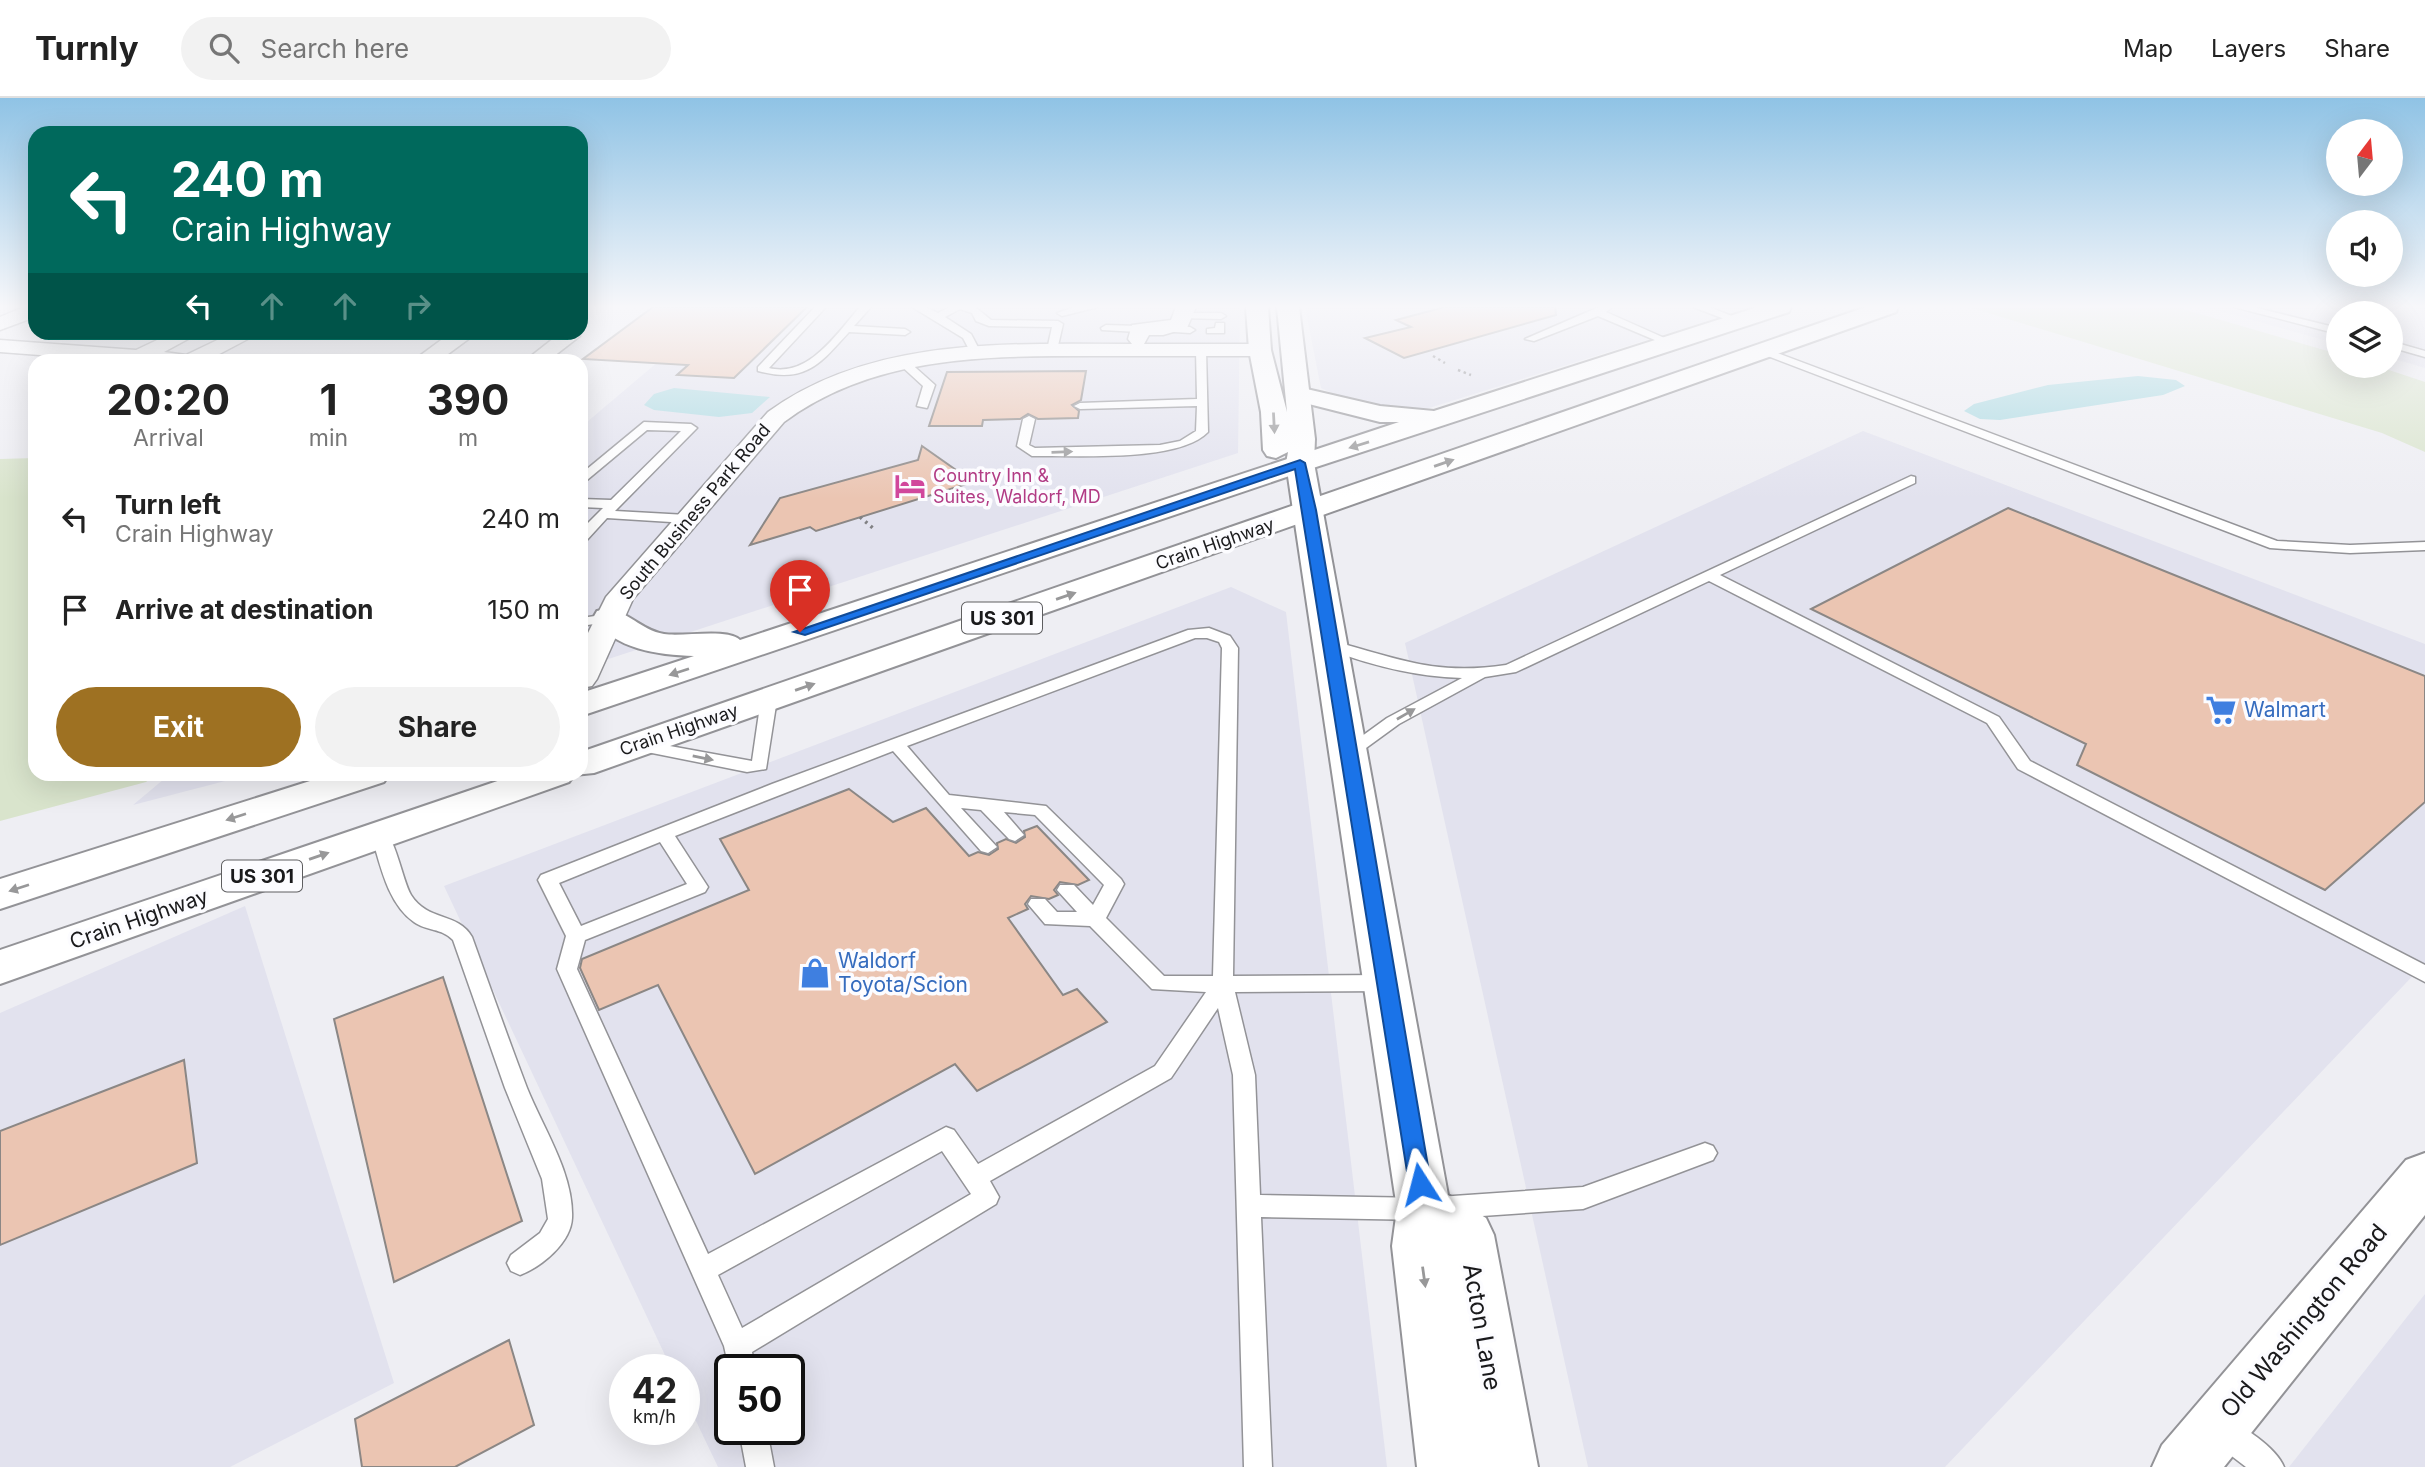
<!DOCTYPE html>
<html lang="en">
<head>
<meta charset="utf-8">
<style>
	body { margin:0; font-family:Inter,sans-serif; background:#f2f2f2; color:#222; height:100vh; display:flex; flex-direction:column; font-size:26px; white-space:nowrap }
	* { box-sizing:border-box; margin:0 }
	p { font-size:23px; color:#767676 }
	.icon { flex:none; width:38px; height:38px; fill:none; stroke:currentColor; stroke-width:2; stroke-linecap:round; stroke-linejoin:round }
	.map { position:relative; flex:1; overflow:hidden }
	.sheet { position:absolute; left:28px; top:256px; width:560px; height:427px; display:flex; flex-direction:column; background:#fff; border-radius:21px; box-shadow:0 7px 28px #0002 }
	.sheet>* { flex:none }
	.banner { position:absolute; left:28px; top:28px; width:560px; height:214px; border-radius:21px; box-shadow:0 7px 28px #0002; background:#00695c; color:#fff; overflow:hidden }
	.needle { width:46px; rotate:16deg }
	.fabs { position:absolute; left:2326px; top:21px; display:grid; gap:14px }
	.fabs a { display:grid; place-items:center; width:77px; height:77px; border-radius:50%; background:#fff; box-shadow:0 7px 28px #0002; font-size:35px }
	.speed { position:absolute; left:609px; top:1256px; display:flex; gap:14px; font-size:35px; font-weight:700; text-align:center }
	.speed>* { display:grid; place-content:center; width:91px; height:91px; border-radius:50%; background:#fff; box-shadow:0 7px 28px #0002; line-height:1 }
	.speed small { font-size:18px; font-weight:400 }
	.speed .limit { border:4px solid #111; border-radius:10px; background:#fff; color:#111 }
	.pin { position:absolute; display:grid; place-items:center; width:60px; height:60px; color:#fff; margin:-72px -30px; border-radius:50% 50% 50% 0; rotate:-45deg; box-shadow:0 0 7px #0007 }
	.pin .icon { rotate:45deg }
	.me { position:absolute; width:77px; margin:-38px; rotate:351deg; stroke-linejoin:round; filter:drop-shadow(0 0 5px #0008) }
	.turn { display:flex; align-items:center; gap:24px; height:147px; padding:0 28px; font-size:32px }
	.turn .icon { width:91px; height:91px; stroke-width:2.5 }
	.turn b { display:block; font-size:49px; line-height:60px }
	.lanes { display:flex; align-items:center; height:66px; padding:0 28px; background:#0003; justify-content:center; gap:35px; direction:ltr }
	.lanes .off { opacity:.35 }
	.eta { display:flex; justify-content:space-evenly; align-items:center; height:119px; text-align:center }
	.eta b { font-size:42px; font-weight:700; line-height:49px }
	.cta { display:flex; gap:14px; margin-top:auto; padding:14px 28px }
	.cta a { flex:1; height:80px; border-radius:42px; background:#9e7122; color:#fff; font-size:28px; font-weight:700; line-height:80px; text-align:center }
	.cta a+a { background:#f2f2f2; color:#222 }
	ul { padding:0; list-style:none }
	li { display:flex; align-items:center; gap:21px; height:91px; padding:0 28px }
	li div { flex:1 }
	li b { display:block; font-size:26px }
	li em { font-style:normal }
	header { display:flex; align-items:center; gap:42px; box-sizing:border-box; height:98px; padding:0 35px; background:#fff; border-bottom:2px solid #e0e0e0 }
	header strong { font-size:33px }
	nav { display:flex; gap:38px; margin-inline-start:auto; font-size:24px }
	.search { width:490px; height:63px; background:#f2f2f2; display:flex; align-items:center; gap:18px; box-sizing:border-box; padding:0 24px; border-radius:38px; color:#767676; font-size:26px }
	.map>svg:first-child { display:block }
	.built { fill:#e2e2ee; fill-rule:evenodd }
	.green { fill:#d9e4cc }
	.water { fill:#a9d9e1 }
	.building { fill:#ebc5b2; stroke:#8b8785; stroke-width:2 }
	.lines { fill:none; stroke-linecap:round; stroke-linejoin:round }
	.lane-casing { stroke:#939397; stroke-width:3 }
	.street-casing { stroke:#939397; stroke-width:3 }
	.secondary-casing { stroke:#939397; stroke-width:4 }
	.highway-casing { stroke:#939397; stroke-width:4 }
	.path-far1 { stroke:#808083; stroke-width:2.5; stroke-dasharray:2.5 3.5; stroke-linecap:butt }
	.path { stroke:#808083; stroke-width:3.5; stroke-dasharray:2.5 4.5; stroke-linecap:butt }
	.lane { fill:#fff; fill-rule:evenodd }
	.street { fill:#fff; fill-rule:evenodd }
	.secondary { fill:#fff; fill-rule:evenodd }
	.highway { fill:#fff; fill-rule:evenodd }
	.oneway { fill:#989899 }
	.route { fill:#1a73e8; stroke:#114b97; stroke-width:2 }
	.labels { text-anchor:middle; stroke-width:7; stroke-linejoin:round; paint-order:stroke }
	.far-hotel-label { font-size:18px; fill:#b23c85; stroke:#fcfcff; text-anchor:start }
	.far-street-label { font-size:18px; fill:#1a1a1c; stroke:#fcfcff }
	.shield { fill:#fcfcff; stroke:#5e5e60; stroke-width:2 }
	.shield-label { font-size:19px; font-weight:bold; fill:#1a1a1c }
	.shop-label { font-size:21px; fill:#366cbe; stroke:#fcfcff; text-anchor:start }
	.street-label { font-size:21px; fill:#1a1a1c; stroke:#fcfcff }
	.near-street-label { font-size:24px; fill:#1a1a1c; stroke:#fcfcff }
</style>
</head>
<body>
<header>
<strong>Turnly</strong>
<div class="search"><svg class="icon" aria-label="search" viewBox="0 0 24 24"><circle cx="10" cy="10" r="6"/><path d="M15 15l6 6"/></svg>Search here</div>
<nav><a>Map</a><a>Layers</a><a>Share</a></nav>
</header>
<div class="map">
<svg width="2425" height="1369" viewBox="0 0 2425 1369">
	<rect width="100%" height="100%" fill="#eeeef3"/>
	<path class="built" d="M723 209H1240L1238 355 581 570V329Z
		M1305 209H1752L1429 310 1387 312 1349 303 1321 290Z
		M2206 209H2425V270L2391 260 2390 215H2338V246Z
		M1863 333 2425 546V865L1945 1369H1588L1405 545Z
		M1231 489 1286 514 1387 1369H718L684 1298V1272H672L444 788ZM730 1272H789V1332H730Z
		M170 676H252L133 707Z
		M245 808 394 1285 230 1369H0V915Z
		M2425 1196V1369H2289Z"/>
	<path class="green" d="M2176 209 2338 256V268H2377L2425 284V354L2382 335 1972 210Z
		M35 360V676H156L146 684 0 723V361Z"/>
	<path class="water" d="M2138 278 2176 282 2185 288 2163 297 2000 322 1980 321 1964 313 1974 306 2048 287Z
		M674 290 770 299 752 315 719 319 654 312 644 307 654 296Z"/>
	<path class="building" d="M653 209H807L734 280 677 277 688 267 583 261Z
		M1445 209H1555L1556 217 1404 260 1365 240 1411 229 1396 222Z
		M1086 273 1081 302 1072 307 1079 313 1078 320 1038 321 1028 316 1020 321 983 322 982 328H929L947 274Z
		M922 348 973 384 816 433 810 429 750 447 780 400 918 362Z
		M2008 410 2425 578V704L2325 792 2077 667 2086 646 1811 511Z
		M849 691 893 724 926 710 969 758 978 754 989 757 998 751 997 745 1006 741 1016 745 1025 739 1024 733 1037 728 1089 782 1078 787 1060 784 1054 792 1058 797 1049 801 1031 798 1025 806 1028 811 1008 820 1063 897 1077 891 1107 924 977 993 955 966 755 1076 658 887 599 912 580 870 582 861 749 792 720 741Z
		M443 879 522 1123 394 1184 334 921Z
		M184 962 197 1065 0 1147V1033Z
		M509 1242 534 1327 455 1369H362L355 1321Z"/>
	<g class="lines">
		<g class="lane-casing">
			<path id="lane" d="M815 209H826L769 270C809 280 837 235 860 209H871L854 228 905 231 910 234 905 237 849 234C820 266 805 286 758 273V269Z
				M912 209H926L938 215 949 209H975L991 222 1058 223 1063 226 1057 252 1052 255 1047 252 1052 229 989 228 976 223 972 215 960 211 945 219 971 236 981 255 976 258 972 257 963 240Z
				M1075 209H1098L1062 218 1057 215Z
				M1599 209H1612L1606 214 1678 246 1669 248 1598 218 1534 243 1525 241Z
				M1693 209H1709L1747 224 1738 226Z
				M2234 209H2253L2338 230V236Z
				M1184 215H1221L1226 218 1221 221 1181 220 1179 218Z
				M1216 225H1224V235H1207V231L1215 230Z
				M1106 227 1139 228 1144 231 1139 234 1102 232 1101 230Z
				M1163 228 1190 229 1195 232 1190 235 1159 233V229Z
				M2390 243 2425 253V259L2390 249Z
				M1201 249 1206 252 1208 334C1178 365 1076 357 1032 358L1017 348 1023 321 1029 318 1035 321 1029 347 1035 350 1160 347 1180 343 1196 333 1197 308 1080 311 1074 308 1080 305 1197 301 1196 252Z
				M1764 250 2277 443 2350 447 2425 444V452L2350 455 2270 450 1760 255V251Z
				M899 262H907L935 287 927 310 917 308 923 288 899 266Z
				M644 324 691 326 697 330 615 413 687 417 694 421 687 425 607 420 586 443 581 444V432L603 410 581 409V401L611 402 681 333 647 332 581 387V376Z
				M1911 378 1915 379V385L1720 477 1999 619 2030 663 2425 867V884L2018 671 1987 625 1709 483 1516 574 1485 579 1399 626 1355 658H1343L1340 654 1387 620 1462 580C1415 579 1371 567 1327 551L1324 548 1327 545 1332 543C1398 560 1434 578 1506 567Z
				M609 516 614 517V523L581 528V520Z
				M1209 530 1230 538 1238 550 1233 878 1387 877 1394 880 1397 885 1394 890 1387 893 1235 894 1255 977 1260 1097 1424 1100 1583 1089 1705 1045 1713 1048 1717 1055 1713 1062 1583 1111 1424 1122 1261 1119 1272 1369H1244L1233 977 1218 910 1171 980 990 1083 999 1099 996 1106 752 1254 755 1272H730V1275L724 1248 557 871 566 838 538 782 541 777 772 686 1188 532ZM1195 540H1207L1219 544 1222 550 1213 878H1164L1106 820 1124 786 1121 781 1046 708 949 697 907 648ZM893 653 981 753 988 755 997 749 961 710 981 712 1009 741 1015 743 1024 737 1004 714 1035 717 1104 787 1093 807 1074 787H1060L1057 792 1077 814H1057L1045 801H1031L1028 806 1045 826 1090 828 1152 891 1206 894 1155 968 978 1066 954 1032 946 1029 708 1156 577 871 585 842 705 794 708 789 675 738ZM660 744 687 786 581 828 559 785ZM942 1053 971 1096 742 1230 718 1177Z
				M769 596 777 601 766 671 747 674 637 652 629 647 637 642 752 663 761 601Z
				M380 730C395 734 402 782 411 797 428 824 458 814 472 839 490 889 508 940 527 990 543 1030 574 1076 572 1120 571 1145 541 1169 520 1177L511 1173 507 1165 511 1157 540 1135 548 1121 542 1081 505 990 453 842C442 830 426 833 414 824 387 805 380 765 371 736Z
				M2222 1319C2242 1327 2276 1349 2284 1369H2246L2212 1343 2208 1333 2212 1323Z
				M739 1332H767L774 1369H746Z"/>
		</g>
		<g class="street-casing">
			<path id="street" d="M24 209H35V219L0 232V219Z
				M1176 209H1196L1187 230 1163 237H1149L1144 246H1260L1270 252 1260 258C1203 258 1146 258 1090 258 983 258 873 258 784 324L633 501 597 581 592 588 581 590V549L606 499 768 314C873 238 1008 246 1132 246L1128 241 1132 227 1171 222Z
				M174 234H201L164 254 186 257 234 234H261L208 262H106L0 254V242L136 252Z
				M452 234H478L440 262H414Z
				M545 234H578L580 238 549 262H526L554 240Z"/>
		</g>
		<g class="secondary-casing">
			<path id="secondary" d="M1246 209H1268L1271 252 1287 314 1277 209H1299L1315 341 1314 365 1448 1097 1486 1120 1494 1137 1538 1369H1417L1392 1148 1397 1111 1286 365 1288 354 1276 360 1267 358 1263 352 1261 314 1249 252Z
				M2425 1055V1117L2224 1369H2152L2162 1347 2406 1062Z"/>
		</g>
		<g class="highway-casing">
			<path id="highway" d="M1758 209H1791L1789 214 1310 371 581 618V595L694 558C658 557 614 551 593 520L597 513C624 506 638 532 664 536 683 539 728 530 740 542L1399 324H1380L1289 301 1286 296 1289 291 1298 289 1380 308 1434 313Z
				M1866 209H1898L1896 214 594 675 574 677 569 684 0 886V852L518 676H581V654Z
				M332 676H389L384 684 0 811V781Z"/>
		</g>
		<path class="path-far1" d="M1433 258 1445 265
			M1458 272 1471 277"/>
		<path class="path" d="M860 419 874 431"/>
		<use href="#lane" class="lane"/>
		<use href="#street" class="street"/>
		<use href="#secondary" class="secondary"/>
		<use href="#highway" class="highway"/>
	</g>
	<defs><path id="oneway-solid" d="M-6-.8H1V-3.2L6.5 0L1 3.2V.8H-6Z" transform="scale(1.75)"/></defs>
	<g class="oneway">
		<use href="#oneway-solid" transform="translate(1274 325) rotate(87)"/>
		<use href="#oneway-solid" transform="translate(1359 347) rotate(163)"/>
		<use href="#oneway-solid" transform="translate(1062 354) rotate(-2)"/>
		<use href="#oneway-solid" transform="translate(1444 365) rotate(-19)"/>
		<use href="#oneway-solid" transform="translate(1066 498) rotate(-19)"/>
		<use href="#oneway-solid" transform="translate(679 574) rotate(162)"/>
		<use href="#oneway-solid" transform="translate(805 589) rotate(-19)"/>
		<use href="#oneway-solid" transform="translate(1406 616) rotate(-30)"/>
		<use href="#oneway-solid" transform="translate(703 660) rotate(11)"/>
		<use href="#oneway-solid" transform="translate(236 719) rotate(162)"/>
		<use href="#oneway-solid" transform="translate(319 758) rotate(-19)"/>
		<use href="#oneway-solid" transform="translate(19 790) rotate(162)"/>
		<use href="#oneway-solid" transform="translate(1424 1179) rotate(82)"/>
	</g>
	<linearGradient id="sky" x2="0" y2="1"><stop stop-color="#8fc3e5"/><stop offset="0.52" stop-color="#f7f7fa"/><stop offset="1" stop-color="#f7f7fa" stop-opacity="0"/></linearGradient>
	<rect width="2425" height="401" fill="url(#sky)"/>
	<path class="route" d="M1300 362 1305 365 1316 412 1431 1086 1428 1093 1420 1096 1412 1093 1409 1086 1295 371 805 537 794 534Z"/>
	<defs>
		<g id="hotel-bare" transform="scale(2.415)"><path d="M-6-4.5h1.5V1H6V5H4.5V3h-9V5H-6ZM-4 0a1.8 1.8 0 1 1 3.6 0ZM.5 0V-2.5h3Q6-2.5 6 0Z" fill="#d1479c" stroke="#fcfcff" stroke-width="2.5" paint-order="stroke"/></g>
		<g id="supermarket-bare" transform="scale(2.415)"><path d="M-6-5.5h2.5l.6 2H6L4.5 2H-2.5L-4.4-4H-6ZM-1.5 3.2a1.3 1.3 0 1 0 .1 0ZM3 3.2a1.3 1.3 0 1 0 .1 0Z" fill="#3f7fe0" stroke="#fcfcff" stroke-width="2.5" paint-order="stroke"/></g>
		<g id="shop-bare" transform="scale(2.415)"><path d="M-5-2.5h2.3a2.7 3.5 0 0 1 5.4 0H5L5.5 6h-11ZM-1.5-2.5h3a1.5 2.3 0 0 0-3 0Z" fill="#3f7fe0" stroke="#fcfcff" stroke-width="2.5" paint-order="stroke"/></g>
	</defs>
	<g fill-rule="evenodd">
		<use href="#hotel-bare" x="910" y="388"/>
		<use href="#supermarket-bare" x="2221" y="612"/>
		<use href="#shop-bare" x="815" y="875"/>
	</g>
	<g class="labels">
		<g class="far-hotel-label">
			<text x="933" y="384">Country Inn &amp;<tspan x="933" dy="21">Suites, Waldorf, MD</tspan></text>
		</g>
		<g class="far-street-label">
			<text transform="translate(695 414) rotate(-50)" y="6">South Business Park Road</text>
			<text transform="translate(1215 446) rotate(-19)" y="6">Crain Highway</text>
			<text transform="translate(679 632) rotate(-19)" y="6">Crain Highway</text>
		</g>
		<g class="shield">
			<rect x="962" y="504.5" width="80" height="31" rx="5"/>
			<rect x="222" y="762.5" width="80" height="31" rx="5"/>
		</g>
		<g class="shield-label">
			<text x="1002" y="527">US 301</text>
			<text x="262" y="785">US 301</text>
		</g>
		<g class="shop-label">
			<text x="2244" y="619">Walmart</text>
			<text x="838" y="870">Waldorf<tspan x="838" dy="24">Toyota/Scion</tspan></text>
		</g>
		<g class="street-label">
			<text transform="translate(139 821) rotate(-19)" y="7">Crain Highway</text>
		</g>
		<g class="near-street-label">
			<text transform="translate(2304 1223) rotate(-50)" y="8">Old Washington Road</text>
			<text transform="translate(1482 1229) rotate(80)" y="8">Acton Lane</text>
		</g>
	</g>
</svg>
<div class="fabs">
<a><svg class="needle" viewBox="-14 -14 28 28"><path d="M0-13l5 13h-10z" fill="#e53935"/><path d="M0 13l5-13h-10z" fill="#767676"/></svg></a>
<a><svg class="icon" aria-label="sound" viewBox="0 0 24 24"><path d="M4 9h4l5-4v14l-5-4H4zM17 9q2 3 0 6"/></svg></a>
<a><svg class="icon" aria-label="layers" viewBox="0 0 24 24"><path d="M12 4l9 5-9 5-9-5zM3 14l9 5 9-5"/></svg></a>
</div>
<div class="speed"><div>42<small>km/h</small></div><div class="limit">50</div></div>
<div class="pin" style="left:800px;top:534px;background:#d93025"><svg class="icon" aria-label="arrive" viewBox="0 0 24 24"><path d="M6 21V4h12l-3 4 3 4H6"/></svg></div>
<svg class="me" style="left:1420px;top:1086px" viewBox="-20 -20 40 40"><path d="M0-17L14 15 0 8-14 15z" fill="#1a73e8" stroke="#fff" stroke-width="4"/></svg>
<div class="banner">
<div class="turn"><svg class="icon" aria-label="left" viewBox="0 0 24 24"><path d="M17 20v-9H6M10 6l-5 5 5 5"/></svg><div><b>240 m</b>Crain Highway</div></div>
<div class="lanes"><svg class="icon" aria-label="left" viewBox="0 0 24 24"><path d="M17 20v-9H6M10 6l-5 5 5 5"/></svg><svg class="icon off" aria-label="ahead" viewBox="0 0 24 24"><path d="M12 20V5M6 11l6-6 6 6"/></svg><svg class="icon off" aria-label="ahead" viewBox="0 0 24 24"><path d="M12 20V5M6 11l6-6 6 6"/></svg><svg class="icon off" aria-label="right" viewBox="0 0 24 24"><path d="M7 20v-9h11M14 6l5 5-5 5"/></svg></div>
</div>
<section class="sheet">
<div class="eta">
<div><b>20:20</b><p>Arrival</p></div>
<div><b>1</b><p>min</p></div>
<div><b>390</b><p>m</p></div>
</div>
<ul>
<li><svg class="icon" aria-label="left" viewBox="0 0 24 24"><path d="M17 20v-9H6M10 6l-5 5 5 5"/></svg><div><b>Turn left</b><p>Crain Highway</p></div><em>240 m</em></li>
<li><svg class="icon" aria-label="arrive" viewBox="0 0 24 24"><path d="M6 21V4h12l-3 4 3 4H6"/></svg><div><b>Arrive at destination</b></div><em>150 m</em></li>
</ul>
<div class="cta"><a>Exit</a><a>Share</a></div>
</section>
</div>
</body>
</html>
